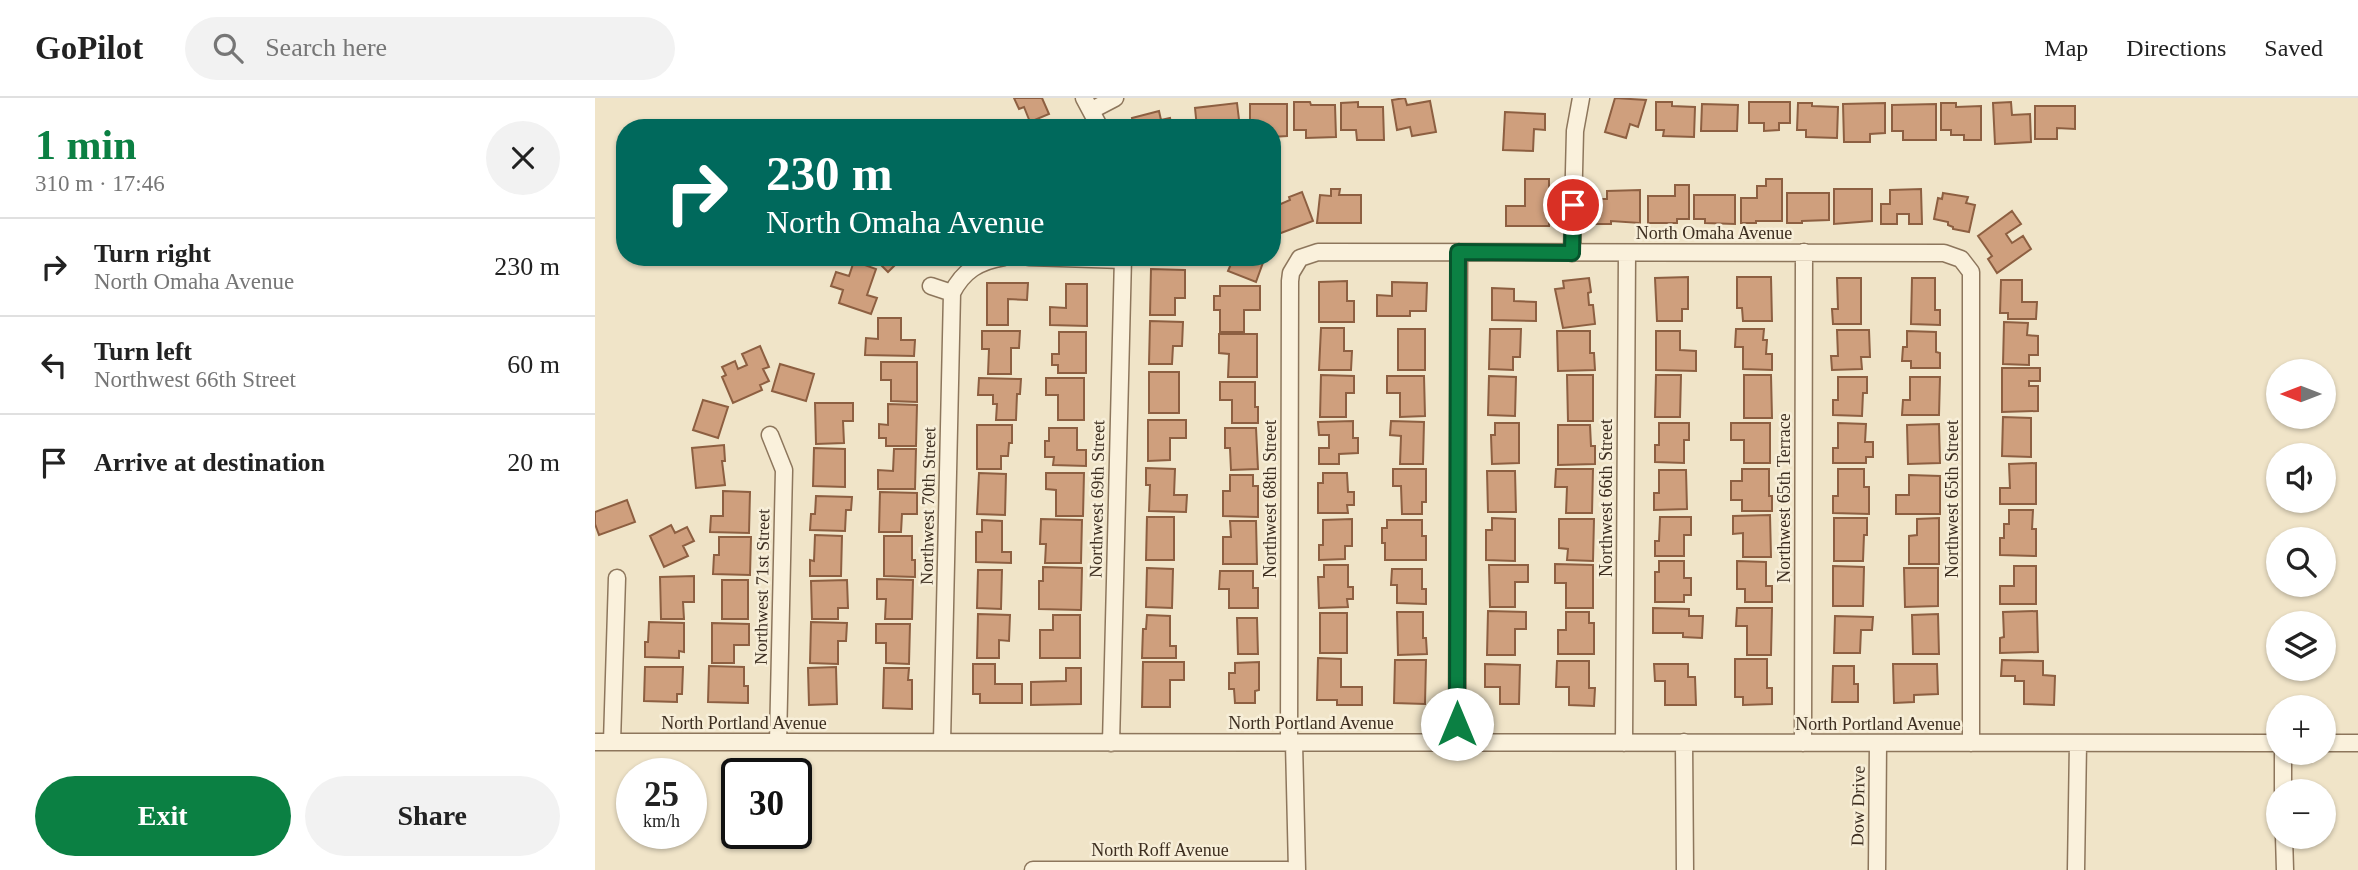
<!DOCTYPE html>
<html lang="en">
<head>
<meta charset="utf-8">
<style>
	body { margin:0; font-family:Georgia,serif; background:#f2f2f2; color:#222; height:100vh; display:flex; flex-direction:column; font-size:26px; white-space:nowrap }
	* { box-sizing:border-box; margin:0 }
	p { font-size:23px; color:#767676 }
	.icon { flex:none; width:38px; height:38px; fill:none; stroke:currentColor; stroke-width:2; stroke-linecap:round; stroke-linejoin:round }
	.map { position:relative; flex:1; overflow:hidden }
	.details { display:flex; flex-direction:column; background:#fff; width:595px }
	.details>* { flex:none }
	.top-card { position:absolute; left:21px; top:21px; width:665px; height:147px; border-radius:28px; box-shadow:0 2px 5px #0004; background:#00695c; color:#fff; overflow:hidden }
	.needle { width:46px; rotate:270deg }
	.tools { position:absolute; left:1671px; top:261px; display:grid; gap:14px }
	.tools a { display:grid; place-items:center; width:70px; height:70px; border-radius:50%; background:#fff; box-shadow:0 2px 5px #0004; font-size:35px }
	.speed { position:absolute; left:21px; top:660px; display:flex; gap:14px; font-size:35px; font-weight:700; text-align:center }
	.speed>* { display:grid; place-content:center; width:91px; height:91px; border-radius:50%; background:#fff; box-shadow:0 2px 5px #0004; line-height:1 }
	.speed small { font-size:18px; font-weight:400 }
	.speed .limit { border:4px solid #111; border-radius:10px; background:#fff; color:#111 }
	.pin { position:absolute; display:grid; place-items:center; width:60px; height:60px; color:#fff; margin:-30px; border:4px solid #fff; border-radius:50%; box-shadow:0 2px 7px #0007 }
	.me { position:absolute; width:77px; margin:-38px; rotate:0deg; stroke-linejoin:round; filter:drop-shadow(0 0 5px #0008) }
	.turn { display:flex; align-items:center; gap:24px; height:147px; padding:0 35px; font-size:32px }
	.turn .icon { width:91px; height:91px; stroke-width:2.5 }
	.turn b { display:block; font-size:49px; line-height:60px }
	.round { display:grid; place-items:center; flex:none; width:74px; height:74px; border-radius:37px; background:#f2f2f2 }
	.headline { display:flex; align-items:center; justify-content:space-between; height:119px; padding:0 35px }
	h1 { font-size:42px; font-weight:700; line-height:52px; color:#0b8043 }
	.cta { display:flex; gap:14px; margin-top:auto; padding:14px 35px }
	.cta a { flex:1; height:80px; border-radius:42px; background:#0b8043; color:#fff; font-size:28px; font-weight:700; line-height:80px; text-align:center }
	.cta a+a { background:#f2f2f2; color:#222 }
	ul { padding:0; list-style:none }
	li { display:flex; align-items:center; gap:21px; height:98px; padding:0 35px; border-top:2px solid #e0e0e0 }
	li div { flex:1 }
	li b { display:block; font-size:26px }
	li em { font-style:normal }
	header { display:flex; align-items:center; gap:42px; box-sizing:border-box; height:98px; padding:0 35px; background:#fff; border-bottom:2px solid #e0e0e0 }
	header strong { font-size:33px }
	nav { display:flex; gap:38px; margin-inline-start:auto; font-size:24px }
	.search { width:490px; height:63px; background:#f2f2f2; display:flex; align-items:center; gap:18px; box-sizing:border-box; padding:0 24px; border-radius:38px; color:#767676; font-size:26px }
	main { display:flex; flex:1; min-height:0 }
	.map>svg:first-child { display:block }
	.building { fill:#cf9f7d; stroke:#8d5f41; stroke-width:2 }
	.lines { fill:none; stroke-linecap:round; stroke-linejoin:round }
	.minor-casing { stroke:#8d765c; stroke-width:19 }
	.minor { stroke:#faf1dc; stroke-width:16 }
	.route-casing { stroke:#07532c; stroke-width:18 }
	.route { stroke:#0b8043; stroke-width:12 }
	.labels { text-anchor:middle; stroke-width:5; stroke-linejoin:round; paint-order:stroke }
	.street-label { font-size:18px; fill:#3d2e20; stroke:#f7eed8 }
</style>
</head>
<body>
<header>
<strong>GoPilot</strong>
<div class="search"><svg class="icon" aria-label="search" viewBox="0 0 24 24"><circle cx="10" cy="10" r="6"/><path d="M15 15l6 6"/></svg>Search here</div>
<nav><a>Map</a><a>Directions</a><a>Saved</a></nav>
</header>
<main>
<section class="details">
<div class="headline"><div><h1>1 min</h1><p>310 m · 17:46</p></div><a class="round"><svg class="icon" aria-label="close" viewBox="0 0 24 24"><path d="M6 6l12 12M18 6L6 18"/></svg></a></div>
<ul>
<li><svg class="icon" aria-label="right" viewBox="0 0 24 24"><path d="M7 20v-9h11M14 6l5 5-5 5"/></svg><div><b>Turn right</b><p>North Omaha Avenue</p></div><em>230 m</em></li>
<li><svg class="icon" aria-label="left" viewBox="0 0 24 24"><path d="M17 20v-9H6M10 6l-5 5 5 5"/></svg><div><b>Turn left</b><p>Northwest 66th Street</p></div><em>60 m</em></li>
<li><svg class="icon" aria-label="arrive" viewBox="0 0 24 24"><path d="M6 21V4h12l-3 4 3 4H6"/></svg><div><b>Arrive at destination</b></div><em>20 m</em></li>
</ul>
<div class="cta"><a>Exit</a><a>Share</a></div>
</section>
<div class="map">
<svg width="1763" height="772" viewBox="0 0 1763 772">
	<rect width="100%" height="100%" fill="#f0e4c8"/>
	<path class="building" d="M419 0H447L454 16 435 24 429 9 424 11Z
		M810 0 812 7 835 3 841 34 817 38 815 29 802 32 797 2Z
		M1020 0 1051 2 1043 29 1035 26 1031 40 1010 34Z
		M699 4H715L716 7H740L741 39 711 40V32H699Z
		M763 4V9H788L789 42H762L761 32H746V5Z
		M1061 4H1077V8L1100 9 1099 39 1068 38 1069 32H1061Z
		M1154 4H1195V25H1184V32L1169 33V25H1154Z
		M1416 4 1417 17 1435 16 1436 44 1400 46 1398 5Z
		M642 5 645 30H602L600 10Z
		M1203 5H1217V8L1243 9 1242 40 1211 39V32H1202Z
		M1290 5V35L1275 36V44H1249L1248 6Z
		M1346 5H1361V9L1386 8V42H1369V37H1356V32H1346Z
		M655 6H692V38L677 39V30H655Z
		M1107 6 1143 7 1142 33H1106Z
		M1341 6V42H1308V33H1297V7Z
		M1440 8H1480V31L1462 30V41H1440Z
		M564 13 566 22 575 20 577 30H539L537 20Z
		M910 14 950 16V32L939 31 938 53 908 52Z
		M930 81H954V128H911V108H930Z
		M1171 81H1187V123H1161V125H1146V100H1162V88H1171Z
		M1080 87H1094V121H1082V125H1053V98H1080Z
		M736 91H745L744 97H766V125H722L725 97 736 98Z
		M1239 91H1277V123L1239 126Z
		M1326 91 1327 126H1314V116H1302V126H1286V106H1295V92Z
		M1045 92V125L1016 123V126H1000V101H1012V93Z
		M707 94 718 123 678 138 677 112 682 111 681 108 695 102 694 99Z
		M1192 95H1234V122L1207 123V125H1192Z
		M1348 95 1373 99 1371 105 1380 107 1374 134 1358 131V129L1353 127V124L1339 121 1343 100 1347 101Z
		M1099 97H1140V126L1110 125V121H1099Z
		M1417 113 1426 126 1411 136 1417 145 1428 138 1436 151 1402 175 1393 161 1397 158 1383 138Z
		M278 159H305L306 161 293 174Z
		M622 159H670L661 184 633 173 636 166 621 161Z
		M259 163 281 171 272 197 282 200 276 216 244 205 248 192 236 188 241 174 254 178Z
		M556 171 590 172V200H580V217H555Z
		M1093 179V211H1087V223H1062L1060 180Z
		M1142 179H1176L1177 223H1148L1147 210H1142Z
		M994 180 996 194 993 195 994 207H998L1000 226 968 230 960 191 969 190 968 183Z
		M1242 180H1266V226H1238L1237 211H1243Z
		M1317 180H1340V212H1345V227L1316 226Z
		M1406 182H1427V204H1442L1441 221H1413V215H1405Z
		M752 183V203H759V224H724V184Z
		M797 184 832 185 831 213H815V218H782V197L797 198Z
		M392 185H433L432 202 413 201V227H392Z
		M471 186H492V228L455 227V209L471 210Z
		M625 188H665V212H649V234H625V212H619V198H625Z
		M897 190 919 191V203L941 204V223L897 222Z
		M283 220H306V242H320L319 258 270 257 271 240 283 241Z
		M555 223 588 224 587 248H578L577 266H554Z
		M1409 224 1433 225 1432 237 1443 238V257H1434V267L1408 266Z
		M726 230H749V253H757L756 272H724Z
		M803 231H830V272H803Z
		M895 231H926L925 259H918V272L894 271Z
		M1141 231H1169L1168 242H1172L1171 256H1177V272L1148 271V249H1140Z
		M1242 232H1274L1275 259H1266L1267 271 1237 272 1236 258H1243Z
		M387 233H425L424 250H416V276H393L394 251H387Z
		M962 233H995V255H999L1000 272 963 273Z
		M1061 233H1085V252L1101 253V273L1061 272Z
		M1312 233 1341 234V254L1345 255V270H1316V263H1307L1308 249H1312Z
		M464 234H491V275H463V267H457V256H464Z
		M624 236H662V279H633L634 256 624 255Z
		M165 248 174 269 168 271 174 283 165 287 167 292 138 305 127 279 131 277 127 269 140 263 143 271 152 267 147 256Z
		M286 264H322V304L296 303V282H286Z
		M185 266 219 276 211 303 177 293Z
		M1407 270H1445V283H1434V288H1443V313L1407 314Z
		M554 274H584V315H554Z
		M726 277 759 278V295H751V319H725Z
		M972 277H998V323H973Z
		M1061 277H1086L1085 319H1060Z
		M1149 277H1176L1177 320H1149Z
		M792 278H829L830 318 805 319V295H792Z
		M894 278 921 279 920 318 893 317Z
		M1243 279H1272V295H1268L1267 318 1238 317V302H1243Z
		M1315 279H1345L1344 317H1307L1308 302H1315Z
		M384 280 426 281 425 296H422L421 322H401L402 306H398V297H383Z
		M451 280H489V322H463V297H451Z
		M625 284H660V309H663V325H637V302H625Z
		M108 302 133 309 123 340 98 332Z
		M220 305H258V323H248L249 345 221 346Z
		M293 306 322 307 321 348H291V340H284V326L293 327Z
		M1408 319 1436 320V359L1407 358Z
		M553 322H591V340H575V362L553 363Z
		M758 323V340H763V355L744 356V366H724V350H734V337H724L723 324Z
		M796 323 829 324 828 366H805L806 338 795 337Z
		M900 325H924V365L897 366 896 337H900Z
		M1064 325H1094V342H1089V365L1060 364V347H1064Z
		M1136 325H1175V365H1149V342H1136Z
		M1243 325 1271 326 1270 344H1278V359H1271V365H1238V350H1243Z
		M1344 326 1345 365 1313 366 1312 327Z
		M382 327H417V345H414L413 358H406V371H382Z
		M963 327H995L996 348H1000V366L963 367Z
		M454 330H482V352H491V368L458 367 459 359H450V343H454Z
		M630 330H661L663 371 636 372 635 350H630Z
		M129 347 130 363H127L130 387 101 390 97 350Z
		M219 350 250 351V389L218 388Z
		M299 351H321L320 391H283V372L298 373Z
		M1441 365V406H1405V390H1415L1414 366Z
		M551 370 580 371 579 397H592L591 414 554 413 555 387H551Z
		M798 371H831V404H827V416H807L806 388H798Z
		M961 371H998L997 415H971L972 389H960Z
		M1147 371H1174V398H1177V413H1147V402H1136V383H1147Z
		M1243 371H1269V389H1274V416L1238 415V398H1243Z
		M1064 372H1091L1092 411 1059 412V395H1064Z
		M892 373H920L921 414H893Z
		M384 375 411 376 410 417 382 416Z
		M451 375H489L488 418H461V392L451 391Z
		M728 375H752L753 394H759V407H752L753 415H723V385H728Z
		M635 377H658V388H663V419L628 418V393H635Z
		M1314 377 1345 378V416H1301V397H1314Z
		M128 393 155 394 154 435 115 434 116 418H128Z
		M285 394 322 395V416H307L306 434H284Z
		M221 398 257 399 256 412H251L250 433 215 432 216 416H220Z
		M32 402 40 424 4 437 0 426V414Z
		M1414 412H1438L1437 431H1441V458L1405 457V440H1409V426H1414Z
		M1175 417 1176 459H1148V435L1138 436V418Z
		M552 419H579V462H551Z
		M1065 419H1096V437H1089V458H1060V443H1064Z
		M897 420 920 421V463L891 462V432H897Z
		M1239 420H1272V437H1269L1268 463H1239Z
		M1344 420V466H1314V438L1322 437V421Z
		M446 421 487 422 486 465H450L451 446H445Z
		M757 421V448H750V461L724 462V447H728V422Z
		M964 421H999L998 463 972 462 973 451 964 450Z
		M387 422 407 423V454H416V465L381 464V434H387Z
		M792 422H827V438H831V462H790V445H787V430H792Z
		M635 423H661L662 466H628V439H636Z
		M76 427 80 435 92 429 99 443 88 448 93 458 69 469 55 438Z
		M220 437 247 438 246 478H215V462L219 463Z
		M289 438H317V462H320V479L289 478Z
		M124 439H156L155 477 118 476 119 457H124Z
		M1064 463H1089V480H1096V497H1089V504H1060V474H1064Z
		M1142 463 1171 464V488H1177V504H1150V491H1142Z
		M960 466 998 467V510H971V485H960Z
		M729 467H753V489H758V501H752L753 509 724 510 723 479H729Z
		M894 467H933V484H920V509H895Z
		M1238 468 1269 469 1268 508H1238Z
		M1419 468H1441V506H1405V488H1419Z
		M448 469 487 470 486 512 444 511V483H448Z
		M552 470 578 471 577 510 551 509Z
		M1309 470H1343V508L1310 509Z
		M797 471H827V491H831V506L802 505V487H796Z
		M383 472H407L406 511 382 510Z
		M625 473H658V490H663V510H634V491H624Z
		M99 478V504H88L89 521H66L65 479Z
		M282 481 318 482 317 521H290L291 501H282Z
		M127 482H153V521H127Z
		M252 482 253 510H243V521H217L216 483Z
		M1058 510 1094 511V518H1108L1107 540 1088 539V535H1058Z
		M1142 510H1177L1176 557H1152V528H1141Z
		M893 513 931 514V531H920V557H892Z
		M1442 513 1443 554 1405 555V540L1409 539 1408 514Z
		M802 514H828V540H831L832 556 803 557Z
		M971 514H994V525H999V556H963V532H971Z
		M725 515H752V555H725Z
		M383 516 415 517 414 543 404 542V560H382Z
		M1343 516 1344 556H1318L1317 517Z
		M458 517H485V560H445V532H458Z
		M552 517 575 518V548H581V560H547L548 531H551Z
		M1240 518 1278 519 1277 532H1266L1265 555H1239Z
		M642 520H662L663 556H643Z
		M54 524 89 525V554L84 553V560L50 559V544H53Z
		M216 524 252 525 251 543H243V566L215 565Z
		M117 525 154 526V547H139V565H117Z
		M281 526H315L314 566 291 565V545H281Z
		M723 560 746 561V589H767V607H742V602H722Z
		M1140 561H1172V590H1177V606L1148 607V599H1140Z
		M800 562H831L830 606 799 605Z
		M1407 562 1448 563V577L1460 578 1459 607 1429 606V583H1420V578H1406Z
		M962 563H994V590H1000L999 608 974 607V589H961Z
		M548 564H589V582H575V609H547Z
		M664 564V592L660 593V605H640L639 591H634V575H640V565Z
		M378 566H400V586H427V605H385V596H378Z
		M890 566 925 567 924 606H905V589H890Z
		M1059 566H1093V579H1100L1101 607H1070V583H1060Z
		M1298 566H1342L1343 596 1319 597V604L1299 605Z
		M114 568 149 569V588H153V605L113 604Z
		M1238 568H1259V586H1263V604H1237Z
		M50 569H88L87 596H82V604L49 603Z
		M241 569 242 606 214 607 213 570Z
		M289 570H314L313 582H317V611L288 610Z
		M471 570H486V606L436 607V584L471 583Z"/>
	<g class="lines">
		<g class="minor-casing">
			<path id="minor" d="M489 0 505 30
				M497 12 520 0
				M977 155 980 33 986 0
				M434 159 528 162
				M336 188 357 195 347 644
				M357 195C368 173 384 163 409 159
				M175 337 189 372 183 644
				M0 644 1684 645
				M17 644 22 480
				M862 644 864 154
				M1089 644 1090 772
				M516 645 528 159
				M694 645 695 183 696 175 705 160 723 154 1349 155 1366 161 1376 174V645
				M699 645 702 772
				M1029 645 1032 155
				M1208 645 1209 154
				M1729 645H1763
				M1688 654V693
				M1689 738 1690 772
				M438 772H692
				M1282 772 1283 645
				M1481 772 1483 645"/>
		</g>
		<use href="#minor" class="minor"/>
	</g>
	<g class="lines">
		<g class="route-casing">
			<path id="route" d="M862 626 863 154 977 155 978 107"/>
		</g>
		<use href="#route" class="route"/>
	</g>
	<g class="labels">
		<g class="street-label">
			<text x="1119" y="141">North Omaha Avenue</text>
			<text transform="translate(1011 400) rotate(-90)" y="6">Northwest 66th Street</text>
			<text transform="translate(1189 400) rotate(-90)" y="6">Northwest 65th Terrace</text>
			<text transform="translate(502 401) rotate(-89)" y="6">Northwest 69th Street</text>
			<text transform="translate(675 401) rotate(-90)" y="6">Northwest 68th Street</text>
			<text transform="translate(1357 401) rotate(-90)" y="6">Northwest 65th Street</text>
			<text transform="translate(333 408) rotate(-89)" y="6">Northwest 70th Street</text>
			<text transform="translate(167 489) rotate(-89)" y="6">Northwest 71st Street</text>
			<text x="149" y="631">North Portland Avenue</text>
			<text x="716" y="631">North Portland Avenue</text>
			<text x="1283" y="632">North Portland Avenue</text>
			<text transform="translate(1263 708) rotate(-89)" y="6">Dow Drive</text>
			<text x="565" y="758">North Roff Avenue</text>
		</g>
	</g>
</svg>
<div class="tools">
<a><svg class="needle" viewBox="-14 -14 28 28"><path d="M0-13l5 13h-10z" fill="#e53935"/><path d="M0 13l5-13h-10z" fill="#767676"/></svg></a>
<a><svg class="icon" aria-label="sound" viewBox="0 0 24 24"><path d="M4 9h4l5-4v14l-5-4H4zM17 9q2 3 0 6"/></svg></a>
<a><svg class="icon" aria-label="search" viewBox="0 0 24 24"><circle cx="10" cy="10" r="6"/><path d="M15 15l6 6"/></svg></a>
<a><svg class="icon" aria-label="layers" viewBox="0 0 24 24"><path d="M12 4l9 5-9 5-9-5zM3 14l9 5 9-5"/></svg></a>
<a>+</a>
<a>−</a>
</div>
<div class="speed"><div>25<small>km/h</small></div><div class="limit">30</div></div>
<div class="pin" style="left:978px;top:107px;background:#d93025"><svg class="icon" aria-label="arrive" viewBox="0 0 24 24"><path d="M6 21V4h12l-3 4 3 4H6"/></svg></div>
<svg class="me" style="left:862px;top:626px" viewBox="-20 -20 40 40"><circle r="19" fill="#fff"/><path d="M0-13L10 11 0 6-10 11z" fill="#0b8043"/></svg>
<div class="top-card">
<div class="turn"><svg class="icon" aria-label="right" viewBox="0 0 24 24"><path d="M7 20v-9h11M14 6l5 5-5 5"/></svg><div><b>230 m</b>North Omaha Avenue</div></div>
</div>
</div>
</main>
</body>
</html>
